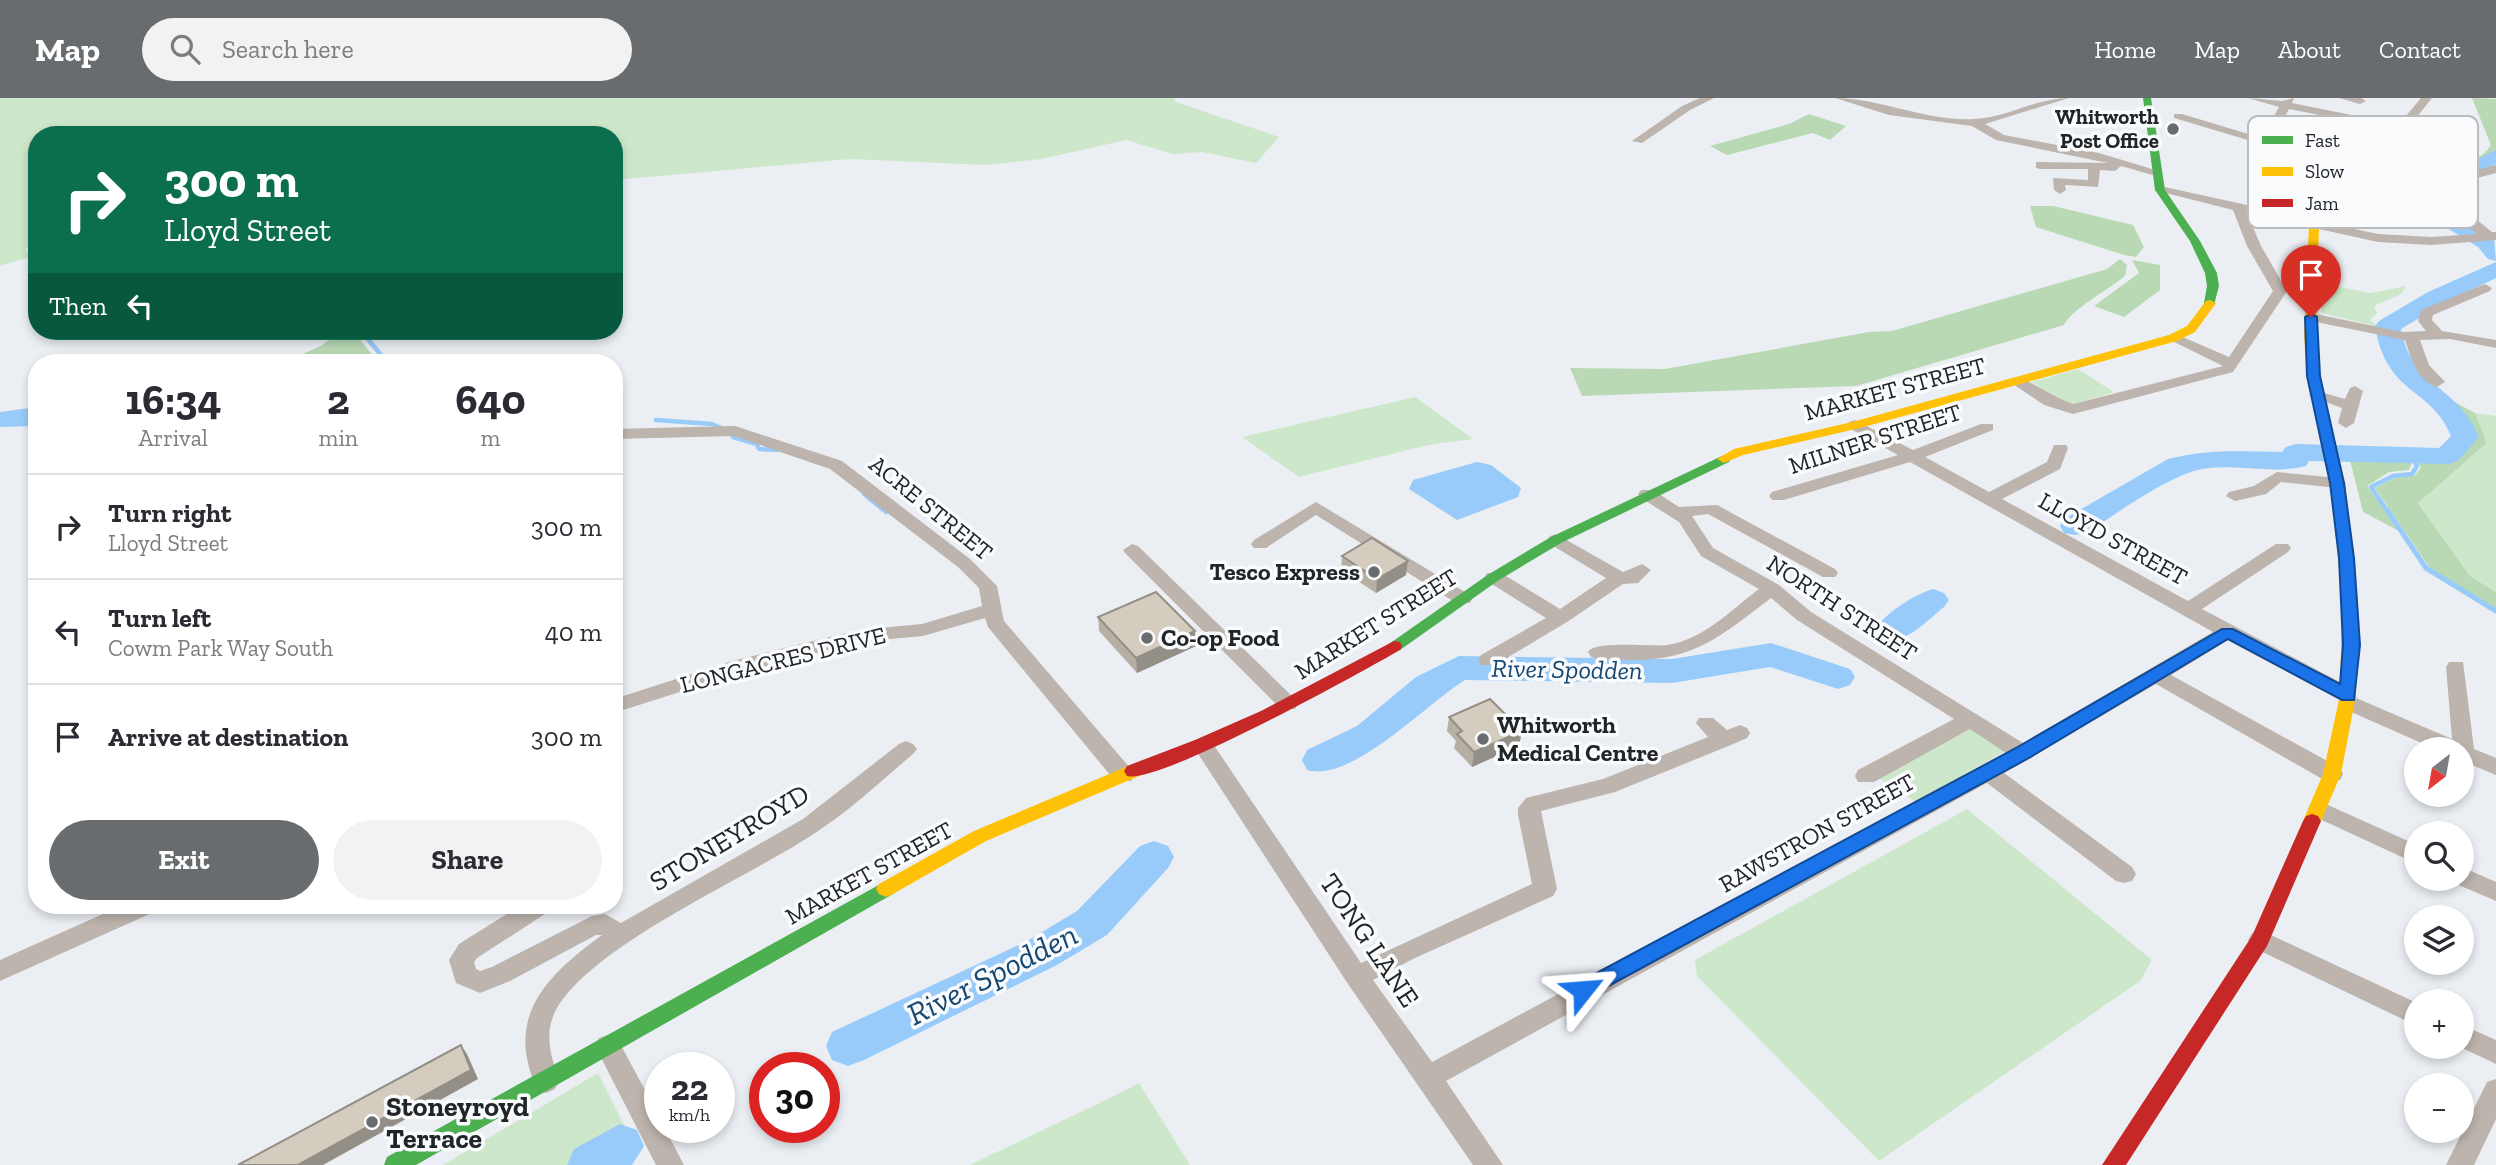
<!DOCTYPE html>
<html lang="en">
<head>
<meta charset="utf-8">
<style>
	body { margin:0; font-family:"Zilla Slab",serif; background:#f2f2f3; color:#2b2b33; height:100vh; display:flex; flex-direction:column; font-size:26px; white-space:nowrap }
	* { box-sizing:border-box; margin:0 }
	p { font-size:23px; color:#7c7c81 }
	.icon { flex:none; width:38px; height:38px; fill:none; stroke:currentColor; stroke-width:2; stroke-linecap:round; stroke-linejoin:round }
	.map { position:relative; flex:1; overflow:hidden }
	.details { position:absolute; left:28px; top:256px; width:595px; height:560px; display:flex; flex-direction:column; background:#fff; border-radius:28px; box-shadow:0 4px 10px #0003 }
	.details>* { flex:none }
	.guide { position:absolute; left:28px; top:28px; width:595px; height:214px; border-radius:28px; box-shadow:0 4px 10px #0003; background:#0b6e4f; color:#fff; overflow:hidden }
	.needle { width:46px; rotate:211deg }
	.fabs { position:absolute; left:2404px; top:639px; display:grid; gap:14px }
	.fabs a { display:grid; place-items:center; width:70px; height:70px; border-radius:50%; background:#fff; box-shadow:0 4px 10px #0003; font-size:35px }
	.speed { position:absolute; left:644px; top:954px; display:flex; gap:14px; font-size:35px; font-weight:700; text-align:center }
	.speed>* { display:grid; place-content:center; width:91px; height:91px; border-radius:50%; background:#fff; box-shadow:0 4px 10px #0003; line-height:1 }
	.speed small { font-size:18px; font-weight:400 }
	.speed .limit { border:10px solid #d22; background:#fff; color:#111 }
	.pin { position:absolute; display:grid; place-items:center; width:60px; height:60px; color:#fff; margin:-72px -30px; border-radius:50% 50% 50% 0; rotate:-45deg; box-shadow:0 0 7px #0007 }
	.pin .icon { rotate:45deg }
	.me { position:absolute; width:77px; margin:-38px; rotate:62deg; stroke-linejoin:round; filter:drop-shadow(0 0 5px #0008) }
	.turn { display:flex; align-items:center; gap:24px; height:147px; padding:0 21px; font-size:32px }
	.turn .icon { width:91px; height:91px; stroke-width:2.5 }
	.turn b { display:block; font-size:49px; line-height:60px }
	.then { display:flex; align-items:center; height:66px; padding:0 21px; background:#0003; gap:14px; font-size:26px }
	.eta { display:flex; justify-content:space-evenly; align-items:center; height:119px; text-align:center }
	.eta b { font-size:42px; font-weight:700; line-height:49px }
	.cta { display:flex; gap:14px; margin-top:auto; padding:14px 21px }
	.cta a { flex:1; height:80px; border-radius:42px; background:#686c6f; color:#fff; font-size:28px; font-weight:700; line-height:80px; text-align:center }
	.cta a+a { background:#f2f2f3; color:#2b2b33 }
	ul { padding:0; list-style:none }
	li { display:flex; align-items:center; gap:21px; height:105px; padding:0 21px; border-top:2px solid #e1e1e2 }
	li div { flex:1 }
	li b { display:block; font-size:26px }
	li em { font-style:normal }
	header { display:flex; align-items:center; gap:42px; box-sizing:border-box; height:98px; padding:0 35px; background:#686c6f; color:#fff }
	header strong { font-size:33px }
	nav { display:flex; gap:38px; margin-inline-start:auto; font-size:24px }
	.search { width:490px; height:63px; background:#f2f2f3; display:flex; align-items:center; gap:18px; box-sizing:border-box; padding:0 24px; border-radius:38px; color:#7c7c81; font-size:26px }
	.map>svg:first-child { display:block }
	.green { fill:#cde7ca }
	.forest { fill:#b8d9b4 }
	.water { fill:#98cbf9 }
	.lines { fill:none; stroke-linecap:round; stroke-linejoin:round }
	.stream-far1 { stroke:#98cbf9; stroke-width:4.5 }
	.stream { stroke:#98cbf9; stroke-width:5 }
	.river { fill:#98cbf9; fill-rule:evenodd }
	.street { fill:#bdb4ad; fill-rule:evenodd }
	.fast { fill:#4caf50; fill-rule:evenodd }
	.slow { fill:#ffc107; fill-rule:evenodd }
	.jam { fill:#c62828; fill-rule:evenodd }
	.wall { fill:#b6afa4 }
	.shaded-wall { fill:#948f86 }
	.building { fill:#d4ccbf; stroke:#948f86; stroke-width:2 }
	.route { fill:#1a73e8; stroke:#114b97; stroke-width:2 }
	.poi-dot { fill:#686c6f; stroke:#fafbfd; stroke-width:2.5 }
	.labels { text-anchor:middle; stroke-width:7; stroke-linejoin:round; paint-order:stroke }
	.far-poi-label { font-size:21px; font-weight:bold; fill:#222528; stroke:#fafbfd; text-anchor:end }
	.street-label { font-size:24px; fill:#222528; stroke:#fafbfd }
	.poi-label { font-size:24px; font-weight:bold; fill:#222528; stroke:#fafbfd; text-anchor:start }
	.water-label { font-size:26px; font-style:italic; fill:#154771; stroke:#fafbfd }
	.near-street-label { font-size:28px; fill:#222528; stroke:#fafbfd }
	.near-poi-label { font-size:28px; font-weight:bold; fill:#222528; stroke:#fafbfd; text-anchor:start }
	.near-water-label { font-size:32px; font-style:italic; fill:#154771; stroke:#fafbfd }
	.key { fill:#fafbfd; stroke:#b9bbbd; stroke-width:2 }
	.key-label { font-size:19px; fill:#222528 }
</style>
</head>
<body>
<header>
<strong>Map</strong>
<div class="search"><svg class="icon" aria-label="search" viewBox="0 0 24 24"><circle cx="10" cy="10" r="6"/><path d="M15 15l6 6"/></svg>Search here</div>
<nav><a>Home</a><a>Map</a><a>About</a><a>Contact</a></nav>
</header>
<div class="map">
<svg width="2496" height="1067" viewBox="0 0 2496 1067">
	<rect width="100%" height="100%" fill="#ebeff4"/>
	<path class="green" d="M0 0H1174L1176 4 1279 39 1256 65 1202 54 1173 56 1126 42 1042 61 986 67 850 61 614 82V37H37V146L25 151 32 158 0 168Z
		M2335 188 2370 195 2406 188 2401 196 2374 208 2377 215 2370 222 2378 229 2322 215V189Z
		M2078 271 2114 294 2070 307 2032 284Z
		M1415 299 1473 341 1428 347 1299 379 1242 339Z
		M2475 315 2496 318V494L2470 478 2418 405 2487 345Z
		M1972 630 2007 652 1916 704 1879 680Z
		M1967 711 2152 862 2140 883 1879 1063 1697 878 1695 862Z
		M598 975 629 1037 574 1067H443Z
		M1139 985 1190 1067H970L1124 993Z"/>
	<path class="forest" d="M2472 0 2496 1V55L2476 66 2437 77 2422 92 2410 90C2433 67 2473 74 2491 47Z
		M1809 16 1846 28 1830 42 1813 35 1727 57 1710 48 1789 26Z
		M2030 108H2053L2133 127 2144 149 2136 159 2124 157 2036 129Z
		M2120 161 2127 167 2125 178C2109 191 2072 211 2064 227L1856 288 1582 298 1570 270 1665 271 1869 234 1892 233 2107 171Z
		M2132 162 2160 167V192L2124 219 2094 208 2139 175Z
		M341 233H353L378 264H284L321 248Z
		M2451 302 2475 315 2487 345 2418 405 2470 478 2496 494V511L2430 470 2375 390 2396 379 2414 378 2421 370 2418 364 2450 360 2472 342 2471 330Z
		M2349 358 2412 365 2409 372 2389 374 2367 388 2401 434 2363 414Z"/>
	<path class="water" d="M37 309V328L0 329V314Z
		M1477 364 1491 367 1521 390 1518 399 1457 422 1409 391 1413 382Z"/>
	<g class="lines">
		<path class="stream-far1" d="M361 233 387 264
			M656 322 712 326 721 330
			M733 339 757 346 759 351 779 352
			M864 396 886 414
			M2388 414 2371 389 2393 378 2412 376 2417 368 2413 361"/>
		<path class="stream" d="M2387 412 2426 470 2496 513"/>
		<path class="river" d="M2496 52V66L2485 72 2445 82 2435 97H2419L2416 92 2431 74 2471 64Z
			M2442 110 2494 139 2496 163 2488 161 2478 149 2434 122 2431 117Z
			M2496 164V180L2446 204 2401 231C2412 290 2458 287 2479 339L2458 363 2448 366 2309 363 2306 368C2274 376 2241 367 2209 370 2175 372 2117 416 2086 435L2075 437 2064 435 2060 428 2064 421 2168 361C2206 351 2243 353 2282 354L2286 349 2296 346 2439 350 2451 338C2432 289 2386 298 2375 228L2379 223 2428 194Z
			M1933 491 1944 495 1949 502 1944 509C1925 524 1904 549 1878 542L1873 534C1884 516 1913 497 1933 491Z
			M1771 545 1850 571 1855 579 1850 587 1838 591 1770 569 1672 585 1465 582C1427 605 1352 685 1307 672L1302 662 1307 652 1357 628 1416 579 1459 558 1672 561Z
			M1154 743 1168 748 1174 759 1168 770 1107 837 1057 867 864 962 848 968 832 962 826 948 832 934 1027 843 1077 813 1140 748Z
			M620 1026 637 1032 644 1048 632 1067H567L574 1051Z"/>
		<path class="street" d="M1700 0H1714L1690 12 1642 45 1632 43 1682 8Z
			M1835 0C1881 0 1927 24 1974 21 2007 20 2036 0 2069 0L1985 26 2004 37 2099 55 2162 74 2156 78 2121 68 2115 73 2100 72 2098 89 2065 87 2066 92 2060 96 2054 92 2053 80 2088 82V71H2040L2036 70V64L2108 65 1996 42 1972 28 1889 17Z
			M2248 0 2282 3 2294 0 2292 5 2396 26 2400 25 2421 0H2432L2408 30 2396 32 2375 28 2355 60 2403 70V76L2351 66 2311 89 2304 120 2378 136 2431 139 2477 136 2443 107 2435 93 2454 78 2496 67V75L2462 84 2448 94 2452 102 2492 134H2496V142L2431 147 2378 144 2247 115 2261 148 2287 193 2233 274 2073 316 2044 307 2013 286V280C2024 277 2056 301 2073 306L2223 268 2166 240 2168 237H2178L2229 259 2273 193 2247 148 2233 112 2154 92 2160 88 2292 117 2301 84 2342 62 2365 26 2289 11 2279 29 2275 30 2269 27 2279 9Z
			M2339 0H2361L2366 3 2360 6Z
			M2174 16H2182L2305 53 2295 56 2174 20Z
			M2485 186 2492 190 2490 193 2433 217 2432 222 2442 233 2496 242V250L2450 241 2420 242 2429 267 2445 284 2437 289C2417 283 2411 260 2405 242L2311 223 2304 219 2311 215 2402 234 2426 233 2418 223 2421 212Z
			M2355 288 2363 293 2354 325 2346 330 2338 325 2342 310 2309 298 2317 293 2345 301 2350 290Z
			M1855 322 1913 352 1981 326H1993V332L1925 359 1989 394 2047 364 2054 347H2066L2068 350 2060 371 2002 401 2188 503 2276 446H2288L2291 450 2288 454 2202 511 2355 592 2356 600 2452 641 2446 569 2449 564H2463L2474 651 2496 660V677L2462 663V651H2435L2340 609 2339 601 2228 542 2171 577 2340 670 2343 676 2340 682H2324L2156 586 2004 675 2132 769 2136 776 2132 783 2124 785 2116 783 1987 685 1446 983 1503 1067H1473L1348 886 1193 648 1197 643H1211L1361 865 1532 786 1518 717V710L1526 700 1603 681 1708 639 1696 625 1699 620H1713L1727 632 1740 627 1747 630 1750 635 1747 640 1731 647 1615 694 1541 713 1557 791 1553 798 1415 860 1373 882 1432 964 2006 655 1970 631 1874 684H1858L1855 678 1858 672 1954 621 1797 522 1771 500C1722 537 1695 563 1629 562 1617 561 1603 562 1591 559L1588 554C1595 542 1651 549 1667 547 1703 542 1731 512 1759 491L1701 458 1679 424 1641 400 1638 396 1641 392H1653L1679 409 1717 407 1835 471 1838 475 1835 479H1823L1708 416 1692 418 1713 450 1779 487 1811 514 2023 645 2213 534 1910 364 1784 402H1772L1769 398 1772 394 1898 357 1849 330V324Z
			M735 328 842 363 970 461 997 488 1004 523 1131 671 1134 677 1131 683H1115L988 529 985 520 923 538 858 544 736 576 614 615V601L732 563 858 532 922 526 982 508 979 490 958 469 830 371 734 338 614 341V331Z
			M2277 374 2338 380 2346 385 2338 390 2281 384 2266 396 2235 403 2226 398 2229 394 2254 388Z
			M1316 404 1470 497 1472 501 1470 505H1456L1316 417 1266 450H1254L1251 446 1254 442Z
			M1556 436 1623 474 1642 466 1651 472 1638 485 1623 486 1567 524 1495 567H1481L1478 562 1481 557 1546 520 1487 483 1485 479 1487 475H1501L1560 511 1606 480 1550 446 1547 442 1550 438Z
			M1132 446 1138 448 1295 601 1298 606 1295 611H1281L1126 456 1123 452Z
			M906 643 913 646 917 651 913 656C882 682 852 711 818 733 753 778 586 848 554 916 544 939 552 961 559 983L555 991 546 995 537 991C504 919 546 878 602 837H596L510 883 480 895 456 885 449 862 459 846 521 807H552L548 814 477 860 474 864 476 871 480 873 492 869 592 818 605 816 621 825 803 721 899 646Z
			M2319 703 2417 747V766L2311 717 2308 711 2311 705Z
			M2462 769 2496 784V803L2454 785 2452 780H2462Z
			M123 807H158L154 814 0 883V862Z
			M2260 832 2417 905V928L2252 849 2248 842 2252 835Z
			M2462 927 2496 942V966L2458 948H2462Z
			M608 937 617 940 660 1020V1029H664L684 1067H656L595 948 599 940Z
			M2496 981V1021L2474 1067H2446L2487 984Z"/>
		<path class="fast" d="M2143 0H2151L2165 92 2200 143 2217 175 2219 188 2214 207H2206L2204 205 2207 188 2205 175 2190 143 2155 92Z
			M1724 357 1729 358 1731 361 1729 364 1561 445 1499 482 1400 552H1388L1386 548 1489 476 1551 439Z
			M886 783 893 786 896 791 893 796 416 1067H384L387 1059Z"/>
		<path class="slow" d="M2314 124 2319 127 2316 236 2319 278 2345 385 2358 504 2356 597 2341 676 2321 723 2318 728 2312 730 2306 728 2303 723 2323 676 2340 597 2342 504 2331 385 2307 278 2304 236 2309 127Z
			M2210 202 2216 205 2195 234 2177 243 1860 330 1743 357 1724 365 1717 361 1734 351 1852 324 2169 237 2187 228 2206 203Z
			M1133 666 1139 668 1142 673 1139 678 986 743 893 796 886 799 879 796 876 791 879 786 974 733Z"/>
		<path class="jam" d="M1394 543 1400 544 1402 548 1400 552C1362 574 1158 687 1127 678L1124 673 1127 668 1195 642 1261 613Z
			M2312 716 2318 718 2321 723 2267 848 2126 1067H2102L2252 838 2303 723 2306 718Z"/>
	</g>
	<path class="wall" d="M1342 458 1406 477 1376 495 1341 472Z
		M1098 519 1196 548 1137 575 1099 533Z
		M1449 619 1522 633 1519 648 1472 669 1454 650 1456 643 1447 633Z"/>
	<path class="shaded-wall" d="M1408 463 1406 477 1376 495 1377 481Z
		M1195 533 1196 548 1137 575 1136 560Z
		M1522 633 1519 648 1472 669 1474 654Z
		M461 947 467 956 478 981 323 1067H298Z"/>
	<path class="building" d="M1372 440 1408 463 1377 481 1342 458Z
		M1156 494 1195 533 1136 560 1098 519Z
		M1490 601 1522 633 1474 654 1457 636 1462 633 1449 619Z
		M461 947 471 972 298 1067H238Z"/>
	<path class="route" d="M2311 216 2317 219 2320 278 2344 385 2354 460 2360 547 2354 602H2342L2228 541 2029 660 1590 898 1583 901 1576 898 1573 892 1576 886 2016 650 2222 531H2233L2340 586 2343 547 2339 460 2330 385 2307 278 2305 219Z"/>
	<g class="poi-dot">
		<circle cx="2173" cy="31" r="7"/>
		<circle cx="1374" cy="474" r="7"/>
		<circle cx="1147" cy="540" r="7"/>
		<circle cx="1483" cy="641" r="7"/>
		<circle cx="372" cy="1024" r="7"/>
	</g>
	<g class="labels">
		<g class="far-poi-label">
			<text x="2159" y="26">Whitworth<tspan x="2159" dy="24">Post Office</tspan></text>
		</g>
		<g class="street-label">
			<text transform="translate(1895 291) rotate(-15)" y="8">MARKET STREET</text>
			<text transform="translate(1875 341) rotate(-18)" y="8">MILNER STREET</text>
			<text transform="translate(931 410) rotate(39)" y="8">ACRE STREET</text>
			<text transform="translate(2113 441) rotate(29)" y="8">LLOYD STREET</text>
			<text transform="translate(1842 510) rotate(33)" y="8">NORTH STREET</text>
			<text transform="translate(1376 526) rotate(-32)" y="8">MARKET STREET</text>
			<text transform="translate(783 562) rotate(-14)" y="8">LONGACRES DRIVE</text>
			<text transform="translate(1817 735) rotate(-29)" y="8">RAWSTRON STREET</text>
			<text transform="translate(869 775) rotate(-29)" y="8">MARKET STREET</text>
		</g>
		<g class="poi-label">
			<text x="1360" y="482" text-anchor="end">Tesco Express</text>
			<text x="1161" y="548">Co-op Food</text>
			<text x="1497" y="635">Whitworth<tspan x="1497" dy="28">Medical Centre</tspan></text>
		</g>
		<g class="water-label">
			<text transform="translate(1567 571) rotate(1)" y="9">River Spodden</text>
		</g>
		<g class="near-street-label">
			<text transform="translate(729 739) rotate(-31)" y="10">STONEYROYD</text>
			<text transform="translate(1370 842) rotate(56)" y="10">TONG LANE</text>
		</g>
		<g class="near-poi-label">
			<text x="386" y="1018">Stoneyroyd<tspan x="386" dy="32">Terrace</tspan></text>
		</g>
		<g class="near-water-label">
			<text transform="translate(992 876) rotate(-27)" y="11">River Spodden</text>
		</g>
	</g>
	<rect x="2248" y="18" width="230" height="112" rx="10" class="key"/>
	<rect x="2262" y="38" width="31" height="8" fill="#4caf50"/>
	<rect x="2262" y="69" width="31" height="9" fill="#ffc107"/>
	<rect x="2262" y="101" width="31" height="8" fill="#c62828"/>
	<g class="key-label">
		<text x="2305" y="49">Fast</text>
		<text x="2305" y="80">Slow</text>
		<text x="2305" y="112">Jam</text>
	</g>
</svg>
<div class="fabs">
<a><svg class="needle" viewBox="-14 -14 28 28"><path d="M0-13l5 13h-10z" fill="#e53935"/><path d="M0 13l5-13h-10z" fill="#7c7c81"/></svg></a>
<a><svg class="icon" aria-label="search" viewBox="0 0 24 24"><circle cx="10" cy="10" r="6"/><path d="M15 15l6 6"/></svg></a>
<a><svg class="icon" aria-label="layers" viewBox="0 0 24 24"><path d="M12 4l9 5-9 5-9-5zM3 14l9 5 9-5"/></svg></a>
<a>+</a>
<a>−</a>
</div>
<div class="speed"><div>22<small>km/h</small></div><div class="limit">30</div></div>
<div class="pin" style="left:2311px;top:219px;background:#d93025"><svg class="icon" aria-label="arrive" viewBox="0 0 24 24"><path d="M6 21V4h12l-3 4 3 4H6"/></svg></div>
<svg class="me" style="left:1583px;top:892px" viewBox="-20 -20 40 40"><path d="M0-17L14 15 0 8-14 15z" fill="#1a73e8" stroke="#fff" stroke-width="4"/></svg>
<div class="guide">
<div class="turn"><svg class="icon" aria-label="right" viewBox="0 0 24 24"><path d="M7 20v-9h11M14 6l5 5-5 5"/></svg><div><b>300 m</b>Lloyd Street</div></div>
<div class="then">Then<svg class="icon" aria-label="left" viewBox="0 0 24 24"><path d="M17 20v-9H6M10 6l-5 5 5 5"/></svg></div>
</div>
<section class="details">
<div class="eta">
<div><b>16:34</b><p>Arrival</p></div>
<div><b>2</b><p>min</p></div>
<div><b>640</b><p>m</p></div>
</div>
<ul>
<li><svg class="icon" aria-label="right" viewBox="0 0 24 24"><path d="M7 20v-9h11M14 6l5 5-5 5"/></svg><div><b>Turn right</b><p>Lloyd Street</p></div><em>300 m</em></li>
<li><svg class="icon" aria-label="left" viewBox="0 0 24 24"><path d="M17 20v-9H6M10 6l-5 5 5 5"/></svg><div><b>Turn left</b><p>Cowm Park Way South</p></div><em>40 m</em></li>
<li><svg class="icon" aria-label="arrive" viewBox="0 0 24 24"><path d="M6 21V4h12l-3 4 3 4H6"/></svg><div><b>Arrive at destination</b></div><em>300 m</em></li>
</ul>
<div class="cta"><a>Exit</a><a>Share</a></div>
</section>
</div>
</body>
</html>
